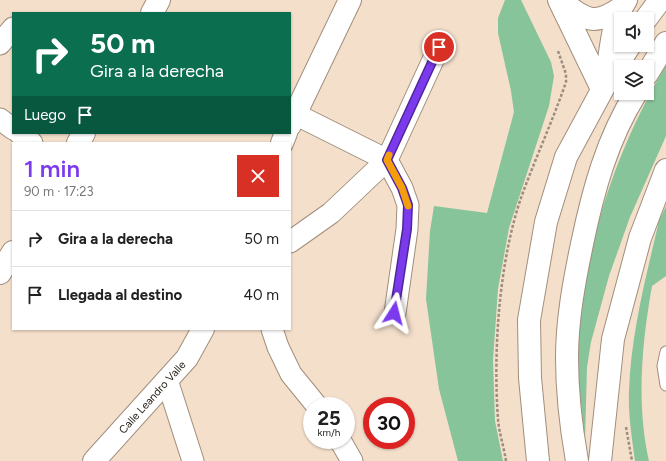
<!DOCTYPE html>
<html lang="es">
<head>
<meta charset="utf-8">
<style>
	body { margin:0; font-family:Figtree,sans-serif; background:#f2f2f2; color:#222; height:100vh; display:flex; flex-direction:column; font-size:15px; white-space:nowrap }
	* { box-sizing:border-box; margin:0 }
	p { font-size:13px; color:#767676 }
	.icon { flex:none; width:22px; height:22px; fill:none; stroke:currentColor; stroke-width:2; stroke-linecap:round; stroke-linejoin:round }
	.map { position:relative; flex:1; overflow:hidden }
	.sheet { position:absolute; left:12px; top:142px; width:279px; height:188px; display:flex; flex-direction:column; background:#fff; border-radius:0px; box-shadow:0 1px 3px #0004 }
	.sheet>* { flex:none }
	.guide { position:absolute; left:12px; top:12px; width:279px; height:122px; border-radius:0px; box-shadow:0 1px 3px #0004; background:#0b6e4f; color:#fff; overflow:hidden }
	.tools { position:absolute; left:614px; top:12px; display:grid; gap:8px }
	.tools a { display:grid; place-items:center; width:40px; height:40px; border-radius:0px; background:#fff; box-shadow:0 1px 3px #0004; font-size:20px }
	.speed { position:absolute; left:303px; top:397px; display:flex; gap:8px; font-size:20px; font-weight:700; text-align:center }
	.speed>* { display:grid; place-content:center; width:52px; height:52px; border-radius:50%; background:#fff; box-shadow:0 1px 3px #0004; line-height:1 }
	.speed small { font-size:10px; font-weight:400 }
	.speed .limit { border:6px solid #d22; background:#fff; color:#111 }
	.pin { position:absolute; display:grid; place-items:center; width:34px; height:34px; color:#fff; margin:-17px; border:2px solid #fff; border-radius:50%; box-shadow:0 1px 4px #0007 }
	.me { position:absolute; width:44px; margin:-22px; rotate:9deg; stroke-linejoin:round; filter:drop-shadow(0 0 3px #0008) }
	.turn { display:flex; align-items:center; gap:14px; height:84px; padding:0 12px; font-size:18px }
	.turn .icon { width:52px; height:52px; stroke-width:2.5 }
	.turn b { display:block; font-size:28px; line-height:34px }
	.then { display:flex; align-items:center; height:38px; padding:0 12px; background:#0003; gap:8px; font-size:15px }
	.round { display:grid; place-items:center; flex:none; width:42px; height:42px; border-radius:0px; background:#f2f2f2 }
	.overview { display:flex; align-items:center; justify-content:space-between; height:68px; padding:0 12px }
	h1 { font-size:24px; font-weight:600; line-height:30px; color:#7c3aed }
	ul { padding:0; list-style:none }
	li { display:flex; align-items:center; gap:12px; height:56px; padding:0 12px; border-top:1px solid #e0e0e0 }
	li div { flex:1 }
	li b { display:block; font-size:15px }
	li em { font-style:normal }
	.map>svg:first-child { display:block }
	.green { fill:#88c499 }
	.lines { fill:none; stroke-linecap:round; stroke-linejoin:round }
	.lane-casing { stroke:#a18e7c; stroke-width:13 }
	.street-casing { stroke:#a18e7c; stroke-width:23 }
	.secondary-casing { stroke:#a18e7c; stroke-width:24 }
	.highway-casing { stroke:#a18e7c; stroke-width:24 }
	.path { stroke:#9c8d7e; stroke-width:2.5; stroke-dasharray:3 2; stroke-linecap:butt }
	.lane { stroke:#fff; stroke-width:11 }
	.street { stroke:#fff; stroke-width:21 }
	.secondary { stroke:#fff; stroke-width:22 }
	.highway { stroke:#fff; stroke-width:22 }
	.route-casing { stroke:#51269a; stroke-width:10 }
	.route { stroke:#7c3aed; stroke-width:7 }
	.slow { stroke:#f59e0b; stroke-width:7 }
	.labels { text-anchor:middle; stroke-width:3; stroke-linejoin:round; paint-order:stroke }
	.street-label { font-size:11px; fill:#282119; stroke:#fff }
</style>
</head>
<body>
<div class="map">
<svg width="666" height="461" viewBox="0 0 666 461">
	<rect width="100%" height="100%" fill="#f4dfcb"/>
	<path class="green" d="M505 0H521L551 62 554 76 549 106 509 228 498 289 493 360 495 421 503 461H458L439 389 426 299 430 231 434 206 487 213 514 112 511 91 498 33V18Z
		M666 65V136L630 217 609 276 591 342 587 367 585 440C581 403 576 366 578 328 579 313 583 298 585 283 598 206 626 133 666 65Z
		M666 206V276L652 286C642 342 636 404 649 461H635C632 438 628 415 629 391 631 333 646 277 659 221Z"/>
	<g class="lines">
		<g class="lane-casing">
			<path id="lane" d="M666 352 663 366 666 385"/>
		</g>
		<g class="street-casing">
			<path id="street" d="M0 44 13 28
				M295 114 387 160 402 188 408 205 407 229 395 313
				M0 119 13 129
				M19 133 32 143
				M290 242 331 213 387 160 439 47
				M272 329 278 347 291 374 317 406
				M167 380 193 461
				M340 440 352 461"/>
		</g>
		<g class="secondary-casing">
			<path id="secondary" d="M152 13 159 0
				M290 125 350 0
				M78 143 84 133
				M282 143 286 133
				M0 273 13 252
				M94 461 187 358 203 329"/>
		</g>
		<g class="highway-casing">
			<path id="highway" d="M559 0 602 89
				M560 0C584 20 595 27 622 7
				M646 19 660 0
				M607 74C611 49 612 21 626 0
				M647 74 666 43
				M538 461 530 378 529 320 546 222 566 157 606 83 630 45
				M577 461C571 427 567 393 567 358 567 320 574 282 582 244 593 191 607 139 636 93
				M600 461 613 339 640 238 666 170"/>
		</g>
		<path class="path" d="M626 427 632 461
			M506 461C504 447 499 433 498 419 493 351 499 260 522 195 536 157 553 120 566 82V74L558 51"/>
		<use href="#lane" class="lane"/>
		<use href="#street" class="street"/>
		<use href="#secondary" class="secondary"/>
		<use href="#highway" class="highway"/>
	</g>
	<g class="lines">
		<g class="route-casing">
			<path id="route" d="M394 313 407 229 408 205 402 188 387 160 439 47"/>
		</g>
		<use href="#route" class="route"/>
		<path class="slow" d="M389 155 387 160 402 188 408 206"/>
	</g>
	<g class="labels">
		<g class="street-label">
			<text transform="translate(152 397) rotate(-48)" y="4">Calle Leandro Valle</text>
		</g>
	</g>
</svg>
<div class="tools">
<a><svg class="icon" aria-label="sound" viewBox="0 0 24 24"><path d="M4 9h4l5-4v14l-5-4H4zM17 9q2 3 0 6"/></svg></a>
<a><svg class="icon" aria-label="layers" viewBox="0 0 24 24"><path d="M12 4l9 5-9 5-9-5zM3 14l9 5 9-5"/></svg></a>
</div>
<div class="speed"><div>25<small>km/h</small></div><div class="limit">30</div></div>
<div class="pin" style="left:439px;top:47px;background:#d93025"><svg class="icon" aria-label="arrive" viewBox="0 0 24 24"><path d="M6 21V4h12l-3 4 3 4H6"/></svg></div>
<svg class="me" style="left:394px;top:313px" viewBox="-20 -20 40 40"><path d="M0-17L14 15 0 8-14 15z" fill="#7c3aed" stroke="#fff" stroke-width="4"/></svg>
<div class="guide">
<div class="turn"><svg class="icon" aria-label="right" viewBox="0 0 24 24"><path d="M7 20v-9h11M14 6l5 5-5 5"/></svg><div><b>50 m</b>Gira a la derecha</div></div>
<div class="then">Luego<svg class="icon" aria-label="arrive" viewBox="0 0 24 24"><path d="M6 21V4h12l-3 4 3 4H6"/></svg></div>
</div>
<section class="sheet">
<div class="overview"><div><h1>1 min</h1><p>90 m · 17:23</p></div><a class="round" style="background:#d93025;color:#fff"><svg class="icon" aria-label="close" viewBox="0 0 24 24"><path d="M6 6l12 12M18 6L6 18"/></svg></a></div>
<ul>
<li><svg class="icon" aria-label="right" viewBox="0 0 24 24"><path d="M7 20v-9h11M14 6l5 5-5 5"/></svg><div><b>Gira a la derecha</b></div><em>50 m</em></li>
<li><svg class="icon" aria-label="arrive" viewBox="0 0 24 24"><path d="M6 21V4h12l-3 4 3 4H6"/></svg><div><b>Llegada al destino</b></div><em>40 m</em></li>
</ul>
</section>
</div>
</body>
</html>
